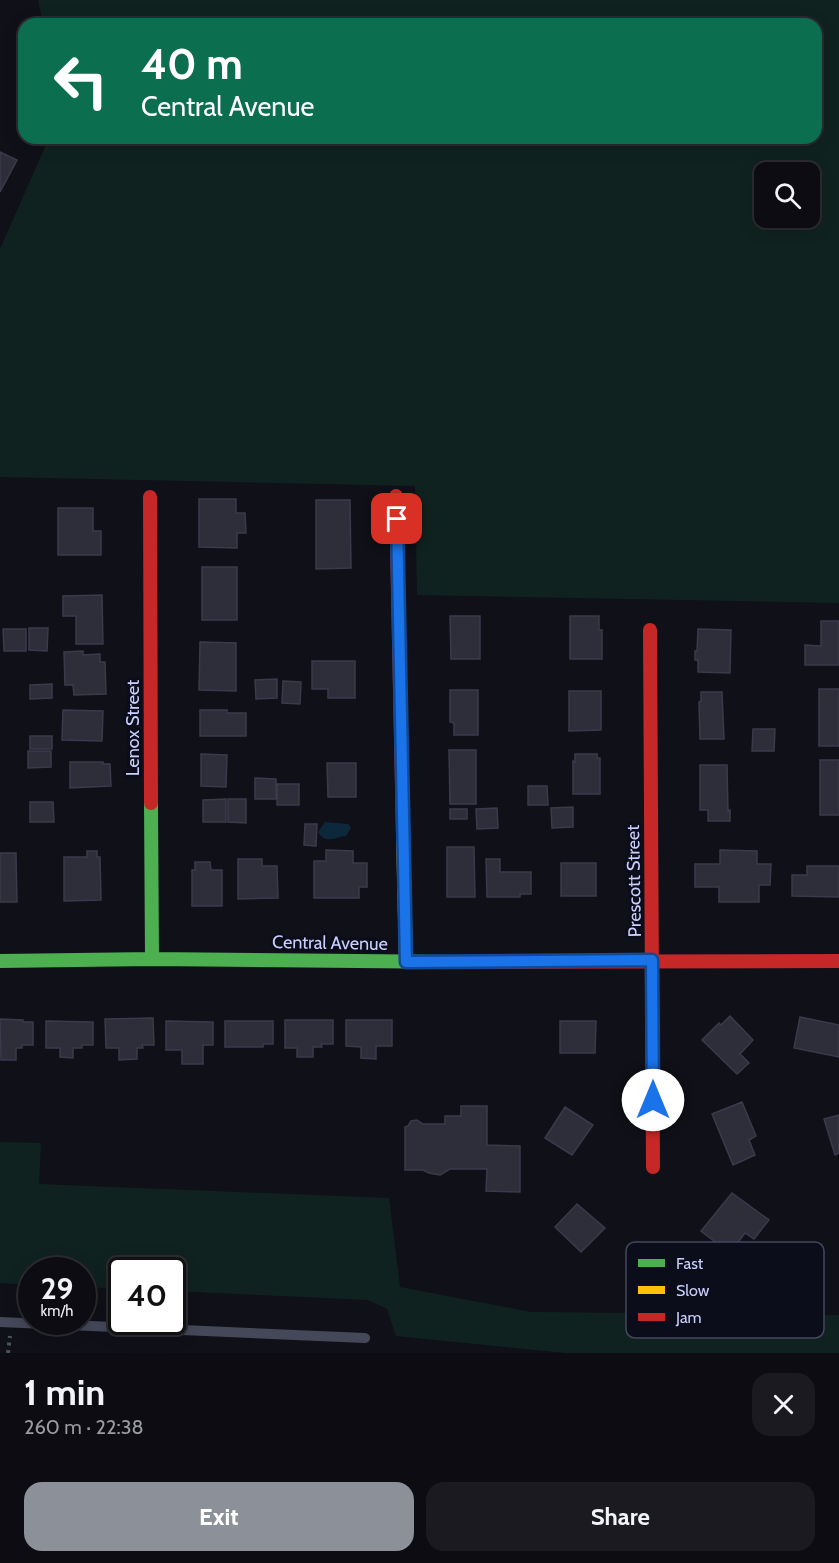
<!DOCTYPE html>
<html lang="en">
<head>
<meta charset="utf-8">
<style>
	body { margin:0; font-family:Cabin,sans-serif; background:#1a1a20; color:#f1f3f6; height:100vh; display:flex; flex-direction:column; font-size:22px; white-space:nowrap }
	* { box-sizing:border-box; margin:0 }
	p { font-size:20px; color:#9a9b9f }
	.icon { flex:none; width:33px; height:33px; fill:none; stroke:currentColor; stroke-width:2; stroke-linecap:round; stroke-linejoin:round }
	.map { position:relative; height:1353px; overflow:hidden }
	.drawer { display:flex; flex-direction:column; background:#0c0c12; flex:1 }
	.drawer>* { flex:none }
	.guide { position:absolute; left:18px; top:18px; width:804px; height:126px; border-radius:18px; box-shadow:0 3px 15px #0003,0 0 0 2px #2c2c32; background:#0b6e4f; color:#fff; overflow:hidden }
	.buttons { position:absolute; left:754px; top:162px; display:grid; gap:12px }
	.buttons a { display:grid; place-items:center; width:66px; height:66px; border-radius:12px; background:#0c0c12; box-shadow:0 3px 15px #0003,0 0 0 2px #2c2c32; font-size:30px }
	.speed { position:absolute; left:18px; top:1257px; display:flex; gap:12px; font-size:30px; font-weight:700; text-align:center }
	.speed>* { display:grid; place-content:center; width:78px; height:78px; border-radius:50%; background:#0c0c12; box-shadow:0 3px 15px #0003,0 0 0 2px #2c2c32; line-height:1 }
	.speed small { font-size:15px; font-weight:400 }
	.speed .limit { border:3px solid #111; border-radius:9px; background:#fff; color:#111 }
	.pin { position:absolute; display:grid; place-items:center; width:51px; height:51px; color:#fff; margin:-26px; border-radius:12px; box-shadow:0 3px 9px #0006 }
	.me { position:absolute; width:66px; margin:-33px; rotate:0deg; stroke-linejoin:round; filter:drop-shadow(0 0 4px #0008) }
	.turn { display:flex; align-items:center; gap:21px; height:126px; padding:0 24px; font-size:27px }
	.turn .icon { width:78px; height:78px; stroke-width:2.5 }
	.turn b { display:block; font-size:42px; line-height:51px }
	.round { display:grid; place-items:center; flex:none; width:63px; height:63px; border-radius:18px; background:#1a1a20 }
	.headline { display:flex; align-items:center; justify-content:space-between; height:102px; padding:0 24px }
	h1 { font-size:36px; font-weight:800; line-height:45px }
	.primary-button { display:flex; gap:12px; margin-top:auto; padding:12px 24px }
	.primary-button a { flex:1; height:69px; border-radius:18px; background:#8c9099; color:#fff; font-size:24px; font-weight:800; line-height:69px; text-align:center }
	.primary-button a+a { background:#1a1a20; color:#f1f3f6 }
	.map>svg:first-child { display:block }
	.green { fill:#10221f; fill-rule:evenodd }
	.water { fill:#0e283b }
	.building { fill:#2d2e3a; stroke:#3a3a4c; stroke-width:1.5 }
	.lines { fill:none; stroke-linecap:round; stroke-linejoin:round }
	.path { stroke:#46555b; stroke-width:4; stroke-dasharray:3 4.5; stroke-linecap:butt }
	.lane { stroke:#454859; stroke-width:10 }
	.fast { stroke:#4caf50; stroke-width:14 }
	.slow { stroke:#ffc107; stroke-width:14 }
	.jam { stroke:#c62828; stroke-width:14 }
	.route-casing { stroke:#114b97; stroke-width:15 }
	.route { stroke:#1a73e8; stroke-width:10 }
	.labels { text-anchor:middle; stroke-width:6; stroke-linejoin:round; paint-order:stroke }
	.street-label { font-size:18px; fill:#cacffc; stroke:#0c0d1b }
	.key { fill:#0c0d1b; stroke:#45475e; stroke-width:1.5 }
	.key-label { font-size:16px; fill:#cacffc }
</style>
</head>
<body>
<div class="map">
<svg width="839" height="1353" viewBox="0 0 839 1353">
	<rect width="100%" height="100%" fill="#101018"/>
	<path class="green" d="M38 0H839V603L417 595 415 486 0 477V249L49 138H816V24H43ZM765 172H810V218H765Z
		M0 1142 41 1143 39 1184 389 1198 400 1287 531 1312 839 1315V1353H566L396 1336 387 1309 368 1300 173 1291 172 1270H122L121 1289 83 1287 82 1270H32L31 1285 0 1283Z"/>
	<path class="water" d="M325 822 348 824 351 828 346 836C334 837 326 845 318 832Z"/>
	<path class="building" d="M0 152 17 160 0 192Z
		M199 499H236V513H245L246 533H237V548L199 547Z
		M316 500H350L351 568 316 569Z
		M58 508H93V531H101V555H58Z
		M202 567H237V620H202Z
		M102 595 103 644H76V616H63V596Z
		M450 616H480V659H451Z
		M570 616H599V630H602V659H570Z
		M821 621H839V665H805V645L821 646Z
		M29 628H48L47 651 29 650Z
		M3 629H26V651H4Z
		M698 629 731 630 730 673 698 672V660H695V651H697Z
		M200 642 236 643V691L199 690Z
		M83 651V655L100 654V662H105L106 694 74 695 73 685H65L64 652Z
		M312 661H355V698H328V689H312Z
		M277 679V698L256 699 255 680Z
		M283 681 301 682 300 704 282 703Z
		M52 684V698L30 699V685Z
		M819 689H839V746H819Z
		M450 690H478V735H454V723L450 722Z
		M569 691H601V730L569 731Z
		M701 692H722L724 739H700L699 702 701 701Z
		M63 710 103 711 102 741 62 740Z
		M200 710H227V713H246V736H200Z
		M753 729H775L774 751H752Z
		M30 736H52V749H30Z
		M449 750H476V804H450Z
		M28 751H51V767L28 768Z
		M201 754 227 755 226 787 201 786Z
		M575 754H597V758H600V794H573V761L575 762Z
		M820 760H839V815H820Z
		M70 762H103V764H110L111 786 70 788Z
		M327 763H356V797H328Z
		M700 765H727L728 811 730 810V821H708V810H700Z
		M255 778 276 779V799H255Z
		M277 784H299V805H277Z
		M528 786H547L548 805H528Z
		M226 799V822H203V800Z
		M228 799H246V823L228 822Z
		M30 802H53L54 822H30Z
		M573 807V827L552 828 551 808Z
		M497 808 498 828 477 829 476 809Z
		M450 809H467V819H450Z
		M305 824H317L316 846 304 845Z
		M447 847H474L475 897H447Z
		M326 850 353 851V863H367V887H359V898H314V861H326Z
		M720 850 757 851V864H771L770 885H759V902H719V887H695V864H720Z
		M87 851H97V857H100L101 900 64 901V857H87Z
		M0 853H16L17 902H0Z
		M238 859H262V866H277L278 898 238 899Z
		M486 859H500V872H531V894H520V897H487Z
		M195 862H210L211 870H222V906H192V870H195Z
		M561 863H596V896H561Z
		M807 866H839V897L792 896V875H807Z
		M730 1016 753 1040 740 1054 749 1063 737 1074 702 1040 719 1023 721 1025Z
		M800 1017 839 1025V1057L794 1048Z
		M153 1018 154 1045H142L143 1048H137V1059L119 1060V1048H106L105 1019Z
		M0 1019 23 1020V1022H33V1045H22V1048H16V1060H1Z
		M285 1020H333V1044H321L322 1047H313V1057H297V1048H285Z
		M346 1020H392V1046H376V1059L361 1058V1047L346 1046Z
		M46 1021 93 1022V1045H82V1048H73V1058L60 1057V1048H46Z
		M166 1021 213 1022V1045H203V1064H182V1050H166Z
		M225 1021H273V1044H263V1047H225Z
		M560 1021H596L595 1053H560Z
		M742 1102 756 1136 749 1140 755 1155 733 1165 712 1114Z
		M461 1106H487V1145L520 1146V1192L486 1191 487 1169H450L440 1175 429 1173 423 1170H405V1127L408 1126 411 1121 417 1120 423 1124H445V1116H461Z
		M565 1107 593 1125 572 1155 545 1138Z
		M839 1115V1153L835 1155 824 1119Z
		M732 1193 769 1220 754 1239 745 1233 730 1253 701 1231Z
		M577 1204 605 1228 581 1252 555 1227Z"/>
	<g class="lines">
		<path class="path" d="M8 1353 10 1336"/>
		<path class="lane" d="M0 1322 365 1338"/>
		<path class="fast" d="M151 803 152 959
			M0 961 152 959 459 962"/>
		<path class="slow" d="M403 834 406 962"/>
		<path class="jam" d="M396 496 403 834
			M150 497 151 803
			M650 630 653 1167
			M459 962 839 961"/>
	</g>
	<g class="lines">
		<g class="route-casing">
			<path id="route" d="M397 519 406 962 652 960 653 1100"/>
		</g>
		<use href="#route" class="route"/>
	</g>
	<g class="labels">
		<g class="street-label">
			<text transform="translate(133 728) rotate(-90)" y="6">Lenox Street</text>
			<text transform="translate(634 881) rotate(-91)" y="6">Prescott Street</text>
			<text transform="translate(330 943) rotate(1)" y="6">Central Avenue</text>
		</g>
	</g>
	<rect x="626" y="1242" width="198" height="96" rx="9" class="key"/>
	<rect x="638" y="1259" width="27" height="8" fill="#4caf50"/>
	<rect x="638" y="1286" width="27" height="8" fill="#ffc107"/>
	<rect x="638" y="1313" width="27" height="8" fill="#c62828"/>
	<g class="key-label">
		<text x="676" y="1269">Fast</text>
		<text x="676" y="1296">Slow</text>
		<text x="676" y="1323">Jam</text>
	</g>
</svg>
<div class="buttons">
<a><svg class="icon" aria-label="search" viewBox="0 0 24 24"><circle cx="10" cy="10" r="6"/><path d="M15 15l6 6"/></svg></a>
</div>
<div class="speed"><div>29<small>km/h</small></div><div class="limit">40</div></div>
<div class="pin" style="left:397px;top:519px;background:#d93025"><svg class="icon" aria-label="arrive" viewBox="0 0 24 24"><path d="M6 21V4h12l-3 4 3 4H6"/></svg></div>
<svg class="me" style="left:653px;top:1100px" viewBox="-20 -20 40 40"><circle r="19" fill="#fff"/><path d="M0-13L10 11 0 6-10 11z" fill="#1a73e8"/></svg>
<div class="guide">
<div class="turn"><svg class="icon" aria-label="left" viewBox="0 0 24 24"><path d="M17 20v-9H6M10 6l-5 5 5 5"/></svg><div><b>40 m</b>Central Avenue</div></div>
</div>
</div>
<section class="drawer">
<div class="headline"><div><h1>1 min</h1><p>260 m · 22:38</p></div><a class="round"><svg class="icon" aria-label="close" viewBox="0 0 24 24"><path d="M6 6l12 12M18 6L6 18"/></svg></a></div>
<div class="primary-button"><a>Exit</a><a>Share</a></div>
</section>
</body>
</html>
